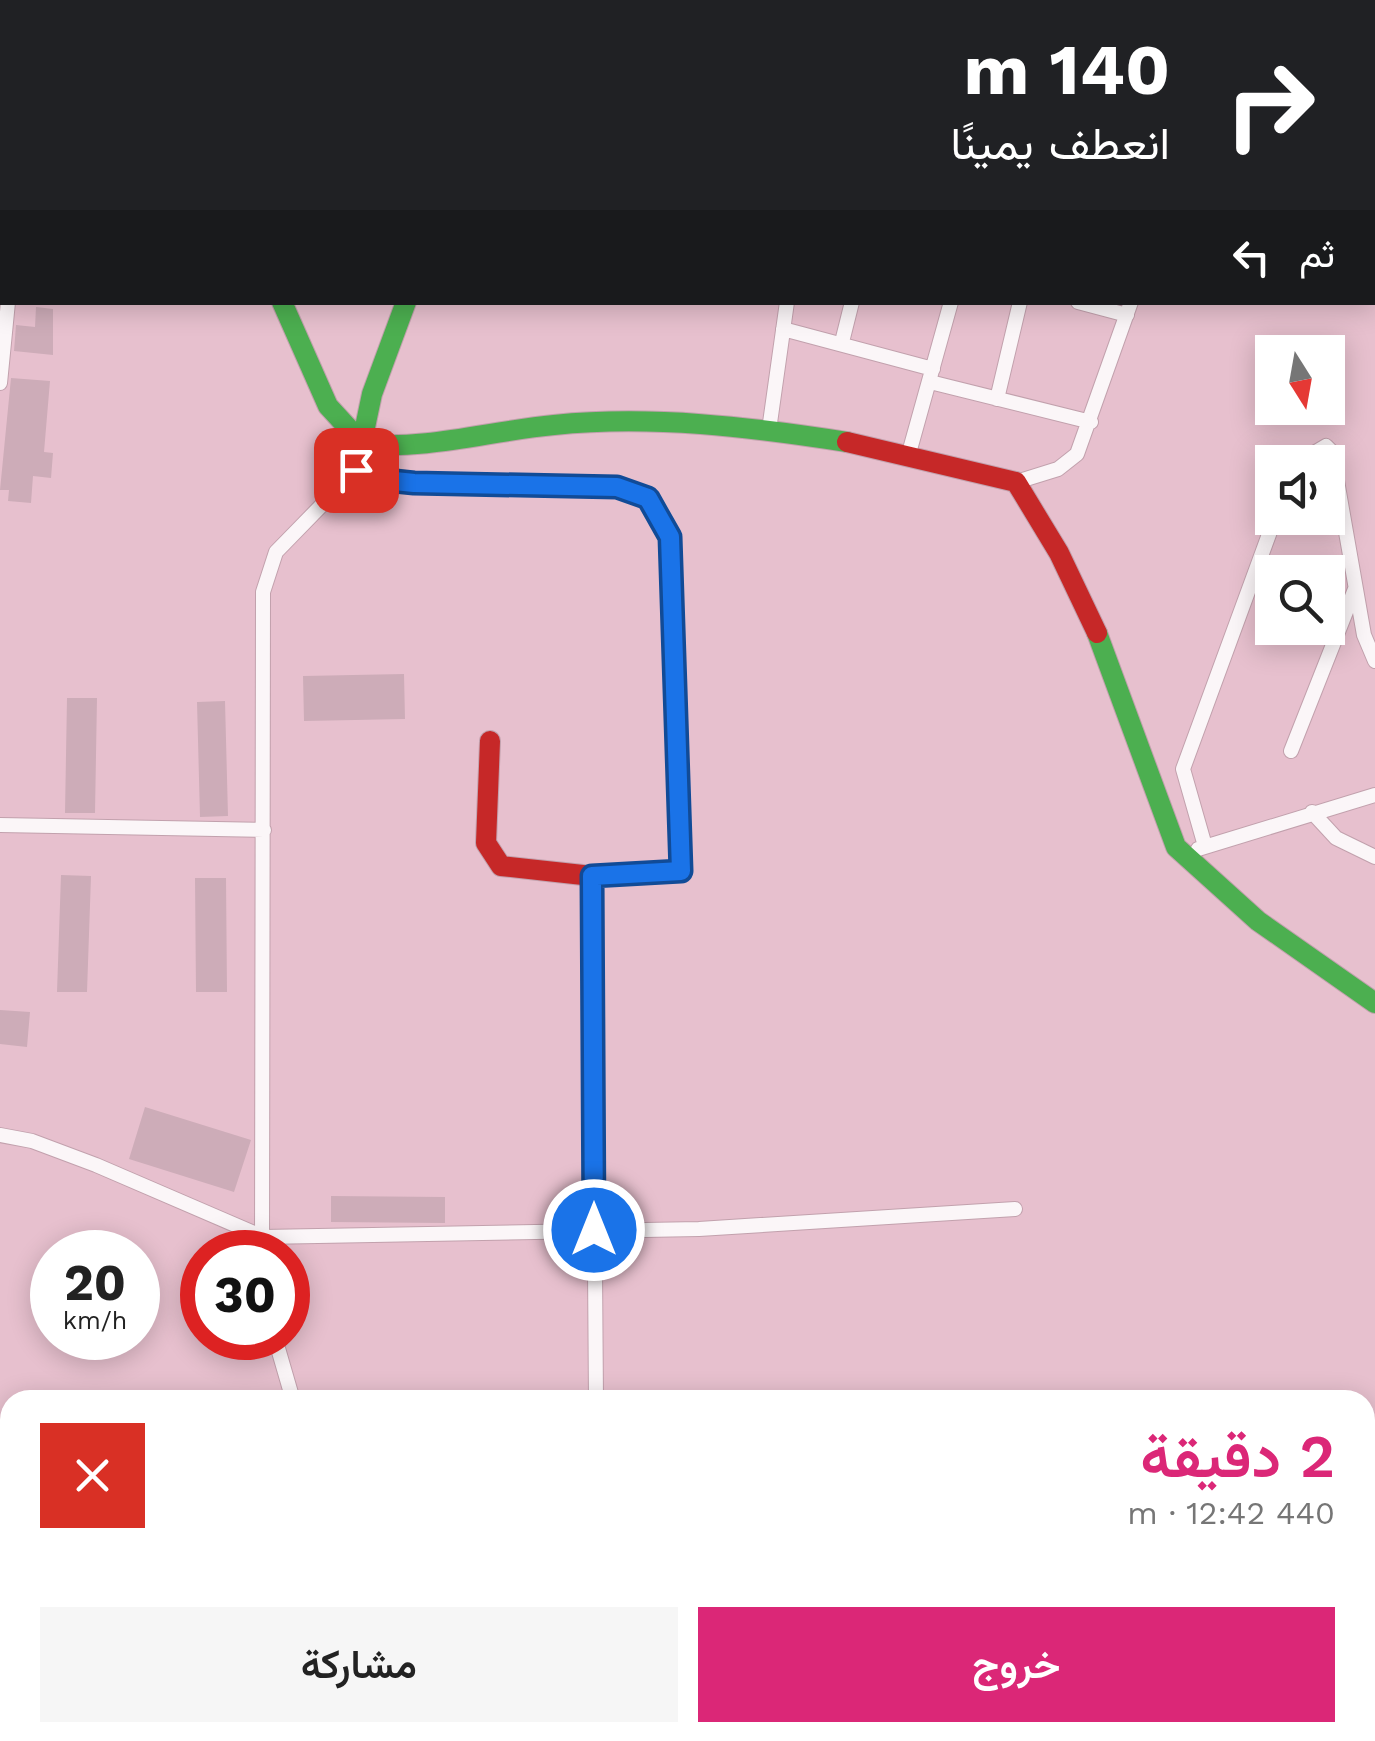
<!DOCTYPE html>
<html lang="ar">
<head>
<meta charset="utf-8">
<style>
	body { margin:0; font-family:"Work Sans",Vazirmatn,sans-serif; background:#f6f6f6; color:#222; direction:rtl; height:100vh; display:flex; flex-direction:column; font-size:38px; white-space:nowrap }
	* { box-sizing:border-box; margin:0 }
	p { font-size:32px; color:#767676 }
	.icon { flex:none; width:55px; height:55px; fill:none; stroke:currentColor; stroke-width:2; stroke-linecap:round; stroke-linejoin:round }
	.map { position:relative; flex:1; overflow:hidden; direction:ltr }
	.side { position:absolute; left:0px; top:1390px; width:1375px; height:352px; display:flex; flex-direction:column; background:#fff; border-radius:30px 30px 0 0; box-shadow:0 5px 25px #0003; direction:rtl }
	.side>* { flex:none }
	.hud { position:absolute; left:0px; top:0px; width:1375px; height:305px; box-shadow:0 5px 25px #0003; direction:rtl; background:#202124; color:#fff; overflow:hidden }
	.needle { width:65px; rotate:169deg }
	.tools { position:absolute; left:1255px; top:335px; display:grid; gap:20px }
	.tools a { display:grid; place-items:center; width:90px; height:90px; border-radius:0px; background:#fff; box-shadow:0 5px 25px #0003; font-size:50px }
	.speed { position:absolute; left:30px; top:1230px; display:flex; gap:20px; font-size:50px; font-weight:700; text-align:center }
	.speed>* { display:grid; place-content:center; width:130px; height:130px; border-radius:50%; background:#fff; box-shadow:0 5px 25px #0003; line-height:1 }
	.speed small { font-size:25px; font-weight:400 }
	.speed .limit { border:15px solid #d22; background:#fff; color:#111 }
	.pin { position:absolute; display:grid; place-items:center; width:85px; height:85px; color:#fff; margin:-42px; border-radius:20px; box-shadow:0 5px 15px #0006 }
	.me { position:absolute; width:110px; margin:-55px; rotate:0deg; stroke-linejoin:round; filter:drop-shadow(0 0 8px #0008) }
	.turn { display:flex; align-items:center; gap:35px; height:210px; padding:0 40px; font-size:45px }
	.turn .icon { width:130px; height:130px; stroke-width:2.5 }
	.turn b { display:block; font-size:70px; line-height:85px }
	.then { display:flex; align-items:center; height:95px; padding:0 40px; background:#0003; gap:20px; font-size:38px }
	.round { display:grid; place-items:center; flex:none; width:105px; height:105px; border-radius:0px; background:#f6f6f6 }
	.overview { display:flex; align-items:center; justify-content:space-between; height:170px; padding:0 40px }
	h1 { font-size:60px; font-weight:600; line-height:75px; color:#db2777 }
	.button { display:flex; gap:20px; margin-top:auto; padding:20px 40px }
	.button a { flex:1; height:115px; border-radius:0px; background:#db2777; color:#fff; font-size:40px; font-weight:600; line-height:115px; text-align:center }
	.button a+a { background:#f6f6f6; color:#222 }
	.map>svg:first-child { display:block }
	.building { fill:#cdacb8 }
	.lines { fill:none; stroke-linecap:round; stroke-linejoin:round }
	.street-casing { stroke:#c2a1ad; stroke-width:16 }
	.fast-casing { stroke:#c2a1ad; stroke-width:22 }
	.slow-casing { stroke:#c2a1ad; stroke-width:22 }
	.jam-casing { stroke:#c2a1ad; stroke-width:22 }
	.street { stroke:#fbf6f8; stroke-width:14 }
	.fast { stroke:#4caf50; stroke-width:20 }
	.slow { stroke:#ffc107; stroke-width:20 }
	.jam { stroke:#c62828; stroke-width:20 }
	.route-casing { stroke:#114b97; stroke-width:25 }
	.route { stroke:#1a73e8; stroke-width:18 }
</style>
</head>
<body>
<div class="map">
<svg width="1375" height="1741" viewBox="0 0 1375 1741">
	<rect width="100%" height="100%" fill="#e7c0ce"/>
	<path class="building" d="M36 307 53 309V355L14 351 16 325 35 327Z
		M11 378 50 381 44 452 53 453 51 478 33 476 31 503 8 501 9 490H0Z
		M404 674 405 719 304 721 303 676Z
		M67 698H97L95 813H65Z
		M225 701 228 816 200 817 197 702Z
		M61 875 91 876 87 992H57Z
		M195 878H226L227 992H196Z
		M0 1010 30 1012 27 1047 0 1044Z
		M145 1107 251 1140 234 1192 129 1159Z
		M331 1196 445 1197V1223L331 1222Z"/>
	<g class="lines">
		<g class="street-casing">
			<path id="street" d="M411 0V2
				M813 0V2
				M939 0V2
				M1118 0 1126 2
				M274 2 285 0
				M1040 2 1041 0
				M1227 2 1228 0
				M0 109H2
				M1078 302 1127 315
				M783 329 933 369
				M842 342 852 302
				M930 382 1091 422
				M0 383 8 302
				M997 399 1020 302
				M769 430 787 302
				M909 453 951 302
				M1299 462 1326 446 1332 452 1364 635 1375 661
				M1016 482 1058 469 1077 454 1131 302
				M1291 751 1355 589
				M1312 812 1336 838 1375 857
				M0 825 264 830
				M1205 846 1183 769 1275 518
				M1198 849 1375 795
				M592 876 596 1400
				M0 1135 32 1141 96 1165 263 1237 699 1229 1015 1209
				M262 1252 263 592 276 552 356 470
				M275 1338 293 1400
				M195 1732 215 1741
				M183 1741 184 1732
				M584 1741V1732"/>
		</g>
		<g class="fast-casing">
			<path id="fast" d="M0 231 2 232
				M282 302 328 406 363 444C429 450 489 431 554 425 651 415 751 427 847 442
				M406 302 372 394 356 470 414 483 617 487 647 497 670 537 681 871 633 874
				M1097 633 1176 847 1258 921 1375 1003"/>
		</g>
		<g class="slow-casing">
			<path id="slow" d="M180 0 181 2"/>
		</g>
		<g class="jam-casing">
			<path id="jam" d="M847 442 1016 482 1059 553 1097 633
				M490 741 486 843 501 866 592 876 633 874"/>
		</g>
		<use href="#street" class="street"/>
		<use href="#fast" class="fast"/>
		<use href="#slow" class="slow"/>
		<use href="#jam" class="jam"/>
	</g>
	<g class="lines">
		<g class="route-casing">
			<path id="route" d="M356 470 385 480 414 483 617 487 648 498 670 537 681 871 592 876 594 1230"/>
		</g>
		<use href="#route" class="route"/>
	</g>
</svg>
<div class="tools">
<a><svg class="needle" viewBox="-14 -14 28 28"><path d="M0-13l5 13h-10z" fill="#e53935"/><path d="M0 13l5-13h-10z" fill="#767676"/></svg></a>
<a><svg class="icon" aria-label="sound" viewBox="0 0 24 24"><path d="M4 9h4l5-4v14l-5-4H4zM17 9q2 3 0 6"/></svg></a>
<a><svg class="icon" aria-label="search" viewBox="0 0 24 24"><circle cx="10" cy="10" r="6"/><path d="M15 15l6 6"/></svg></a>
</div>
<div class="speed"><div>20<small>km/h</small></div><div class="limit">30</div></div>
<div class="pin" style="left:356px;top:470px;background:#d93025"><svg class="icon" aria-label="arrive" viewBox="0 0 24 24"><path d="M6 21V4h12l-3 4 3 4H6"/></svg></div>
<svg class="me" style="left:594px;top:1230px" viewBox="-20 -20 40 40"><circle r="17" fill="#1a73e8" stroke="#fff" stroke-width="3"/><path d="M0-11L8 9 0 5-8 9z" fill="#fff"/></svg>
<div class="hud">
<div class="turn"><svg class="icon" aria-label="right" viewBox="0 0 24 24"><path d="M7 20v-9h11M14 6l5 5-5 5"/></svg><div><b>140 m</b>انعطف يمينًا</div></div>
<div class="then">ثم<svg class="icon" aria-label="left" viewBox="0 0 24 24"><path d="M17 20v-9H6M10 6l-5 5 5 5"/></svg></div>
</div>
<section class="side">
<div class="overview"><div><h1>2 دقيقة</h1><p>440 m · 12:42</p></div><a class="round" style="background:#d93025;color:#fff"><svg class="icon" aria-label="close" viewBox="0 0 24 24"><path d="M6 6l12 12M18 6L6 18"/></svg></a></div>
<div class="button"><a>خروج</a><a>مشاركة</a></div>
</section>
</div>
</body>
</html>
